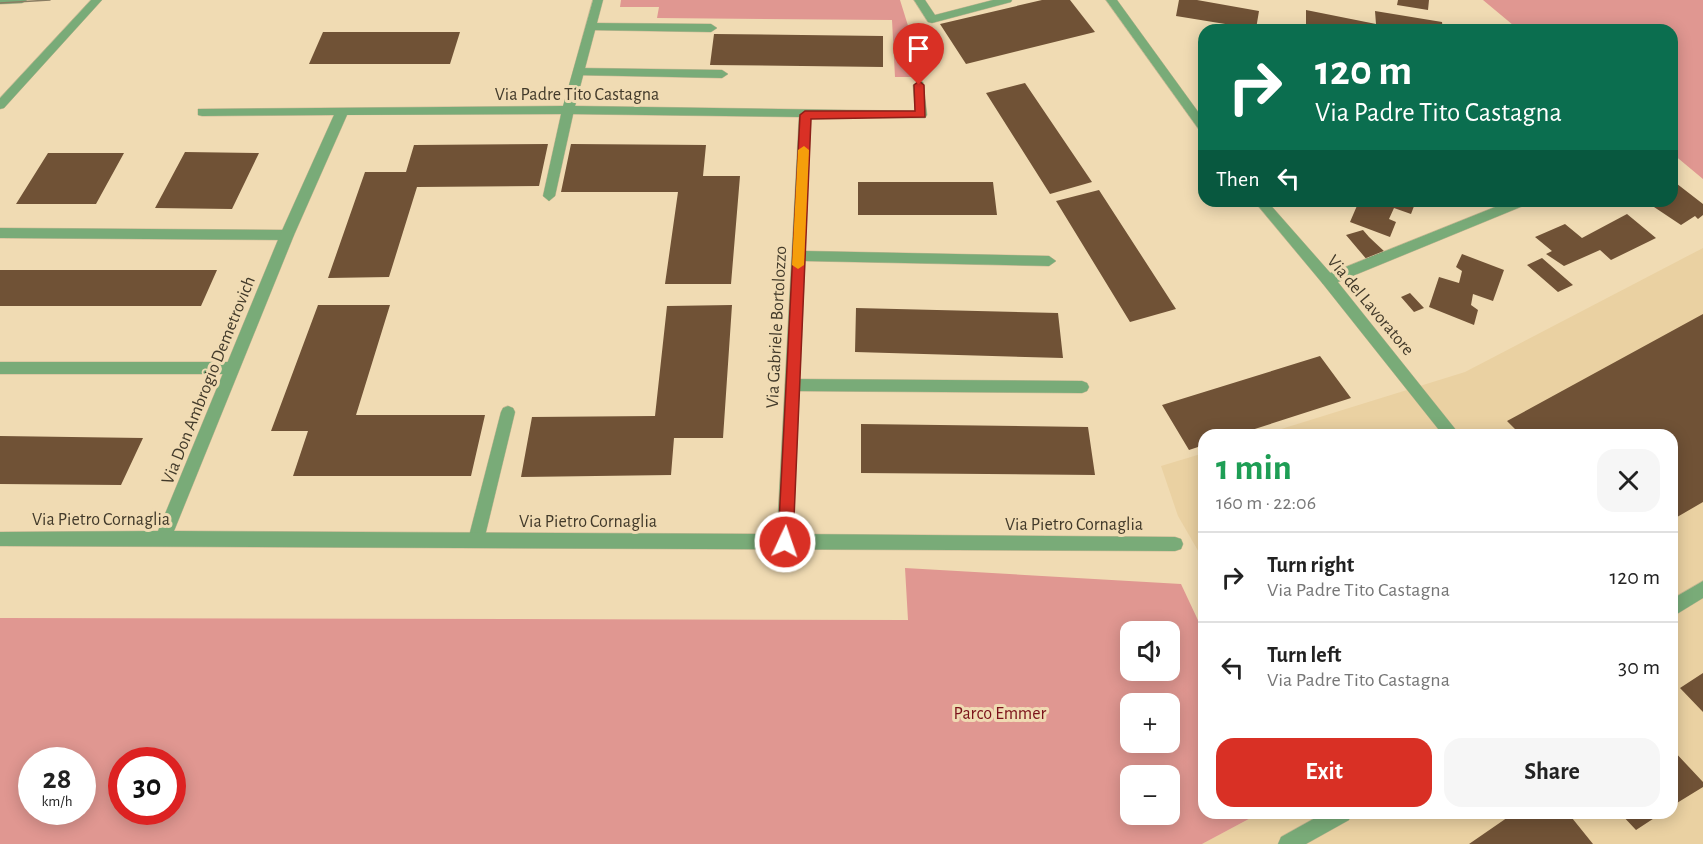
<!DOCTYPE html>
<html lang="en">
<head>
<meta charset="utf-8">
<style>
	body { margin:0; font-family:"Alegreya Sans",sans-serif; background:#f6f6f6; color:#222; height:100vh; display:flex; flex-direction:column; font-size:22px; white-space:nowrap }
	* { box-sizing:border-box; margin:0 }
	p { font-size:20px; color:#767676 }
	.icon { flex:none; width:33px; height:33px; fill:none; stroke:currentColor; stroke-width:2; stroke-linecap:round; stroke-linejoin:round }
	.map { position:relative; flex:1; overflow:hidden }
	.sheet { position:absolute; left:1198px; top:429px; width:480px; height:390px; display:flex; flex-direction:column; background:#fff; border-radius:18px; box-shadow:0 3px 15px #0003 }
	.sheet>* { flex:none }
	.guide { position:absolute; left:1198px; top:24px; width:480px; height:183px; border-radius:18px; box-shadow:0 3px 15px #0003; background:#0b6e4f; color:#fff; overflow:hidden }
	.controls { position:absolute; left:1120px; top:621px; display:grid; gap:12px }
	.controls a { display:grid; place-items:center; width:60px; height:60px; border-radius:12px; background:#fff; box-shadow:0 3px 15px #0003; font-size:30px }
	.speed { position:absolute; left:18px; top:747px; display:flex; gap:12px; font-size:30px; font-weight:700; text-align:center }
	.speed>* { display:grid; place-content:center; width:78px; height:78px; border-radius:50%; background:#fff; box-shadow:0 3px 15px #0003; line-height:1 }
	.speed small { font-size:15px; font-weight:400 }
	.speed .limit { border:9px solid #d22; background:#fff; color:#111 }
	.pin { position:absolute; display:grid; place-items:center; width:51px; height:51px; color:#fff; margin:-62px -26px; border-radius:50% 50% 50% 0; rotate:-45deg; box-shadow:0 0 6px #0007 }
	.pin .icon { rotate:45deg }
	.me { position:absolute; width:66px; margin:-33px; rotate:3deg; stroke-linejoin:round; filter:drop-shadow(0 0 4px #0008) }
	.turn { display:flex; align-items:center; gap:21px; height:126px; padding:0 18px; font-size:27px }
	.turn .icon { width:78px; height:78px; stroke-width:2.5 }
	.turn b { display:block; font-size:42px; line-height:51px }
	.then { display:flex; align-items:center; height:57px; padding:0 18px; background:#0003; gap:12px; font-size:22px }
	.round { display:grid; place-items:center; flex:none; width:63px; height:63px; border-radius:18px; background:#f6f6f6 }
	.summary { display:flex; align-items:center; justify-content:space-between; height:102px; padding:0 18px }
	h1 { font-size:36px; font-weight:600; line-height:45px; color:#1e9e55 }
	.action { display:flex; gap:12px; margin-top:auto; padding:12px 18px }
	.action a { flex:1; height:69px; border-radius:18px; background:#d93025; color:#fff; font-size:24px; font-weight:600; line-height:69px; text-align:center }
	.action a+a { background:#f6f6f6; color:#222 }
	ul { padding:0; list-style:none }
	li { display:flex; align-items:center; gap:18px; height:90px; padding:0 18px; border-top:2px solid #e0e0e0 }
	li div { flex:1 }
	li b { display:block; font-size:22px }
	li em { font-style:normal }
	.map>svg:first-child { display:block }
	.built { fill:#ead1a2 }
	.green { fill:#e09791; fill-rule:evenodd }
	.building { fill:#705236 }
	.lines { fill:none; stroke-linecap:round; stroke-linejoin:round }
	.service-casing { stroke:#cab895; stroke-width:1 }
	.pedestrian-casing { stroke:#cab895; stroke-width:1 }
	.minor-casing { stroke:#cab895; stroke-width:1 }
	.tertiary-casing { stroke:#cab895; stroke-width:1 }
	.service { fill:#79ab78; fill-rule:evenodd }
	.pedestrian { fill:#79ab78; fill-rule:evenodd }
	.minor { fill:#79ab78; fill-rule:evenodd }
	.tertiary { fill:#79ab78; fill-rule:evenodd }
	.tram { stroke:#8a7d63; stroke-width:1.5 }
	.route { fill:#d93025; stroke:#8d1f18; stroke-width:1.5 }
	.slow { fill:#f59e0b }
	.labels { text-anchor:middle; stroke-width:6; stroke-linejoin:round; paint-order:stroke }
	.street-label { font-size:18px; fill:#423a2a; stroke:#f0dbb3 }
	.park-label { font-size:18px; fill:#7b121a; stroke:#f0dbb3 }
</style>
</head>
<body>
<div class="map">
<svg width="1703" height="844" viewBox="0 0 1703 844">
	<rect width="100%" height="100%" fill="#f0dbb3"/>
	<path class="built" d="M1703 248V844H1202L1260 813H1672V435H1262L1465 372Z
		M1204 453V561L1178 516 1161 466Z"/>
	<path class="green" d="M621 0H900L924 77H895L892 20 657 18 659 7H620Z
		M1483 0H1703V179L1673 154 1672 30H1519Z
		M905 568 1181 584 1204 633V813H1260L1202 844H0V618L908 620ZM1131 632H1170V670H1131ZM1131 704H1170V742H1131ZM82 760V812H32V760ZM172 760V812H122V760ZM1131 776H1170V814H1131Z"/>
	<path class="building" d="M1042 0H1070L1095 32 966 64 940 24Z
		M1179 0H1197L1259 11 1256 29 1176 16Z
		M1398 0H1429L1428 10 1397 5Z
		M1306 10 1376 24 1375 11 1442 22 1443 30H1313L1306 29Z
		M323 32H460L450 64H309Z
		M714 34 883 36V67L710 65Z
		M1025 83 1092 182 1050 194 986 93Z
		M548 144 539 186 417 187 389 277 328 278 365 172H406L414 145Z
		M571 144 706 145 703 176H740L731 284H665L678 192H561Z
		M185 152 259 153 232 209 155 208Z
		M48 153H124L96 204H16Z
		M1672 180 1703 204V215L1698 219 1695 216 1681 225 1645 201H1672Z
		M858 182H993L997 215H858Z
		M1099 190 1176 309 1130 322 1056 201Z
		M1359 201H1416L1411 214 1394 208 1389 219 1396 222 1390 237 1350 222Z
		M1627 214 1656 238 1611 260 1600 250 1564 266 1546 254 1552 251 1535 237 1565 224 1582 238Z
		M1363 230 1369 237 1386 253 1368 261 1346 235Z
		M1462 254 1504 270 1493 301 1473 294 1471 305 1478 310 1474 325 1429 307 1439 277 1459 283 1462 271 1456 267Z
		M1542 258 1573 285 1558 292 1527 265Z
		M0 270H217L201 306H0Z
		M1410 293 1424 308 1414 312 1401 297Z
		M318 305H390L356 415H485L471 476H293L308 431H271Z
		M732 305 723 438H674L671 475 521 477 532 417 655 416 667 306Z
		M856 308 1058 313 1063 358 855 352Z
		M1703 314V502L1672 520V435H1521L1507 421Z
		M1320 356 1351 398 1236 435H1204V445L1189 450 1162 405Z
		M861 424 1088 427 1095 475 861 473Z
		M0 436 143 438 121 485 0 484Z
		M1703 673V712L1680 688Z
		M1672 749 1703 782V787L1672 806Z
		M1514 813H1568L1593 844H1469Z
		M1620 813H1662L1636 830Z"/>
	<g class="lines">
		<g class="service-casing">
			<path id="service" d="M0 0H27L22 3 0 4Z
				M914 0H925L935 15 993 0H1012L1011 2 932 23 928 22Z
				M592 23 711 24 717 28 711 32 588 30 586 27Z
				M578 68 722 70 728 74 722 78 574 75V69Z
				M1510 201H1529L1528 204 1333 284H1323L1321 280 1323 276Z
				M0 228 287 230 294 235 287 240 0 238Z
				M0 362H232L237 364 239 368 237 372 232 374H0Z
				M792 379 1082 381 1087 383 1089 387 1087 391 1082 393 792 391 787 389 785 385 787 381Z"/>
		</g>
		<g class="pedestrian-casing">
			<path id="pedestrian" d="M568 106 574 110 555 196 549 201 543 196 562 110Z
				M508 406 513 408 515 412 484 540 482 545 476 547 470 545 468 540 501 412 503 408Z"/>
		</g>
		<g class="minor-casing">
			<path id="minor" d="M91 0H102L4 108 0 109V98Z
				M593 0H603L575 106 915 111 913 85 919 81 923 82 927 115 925 118H811L805 251 1049 256 1056 261 1049 266 805 261 793 534 1175 537 1181 539 1183 544 1181 549 1175 551 0 546V532L158 531 280 235 334 115 202 116 198 115V109L563 106ZM568 114 799 117 777 534 174 531 294 235 347 115Z
				M1324 813H1351L1349 820 1306 844H1278L1281 837Z"/>
		</g>
		<g class="tertiary-casing">
			<path id="tertiary" d="M1106 0H1117L1204 120V132L1200 131Z
				M1254 201H1267L1333 276 1460 435H1443L1323 284Z
				M1703 581V598L1672 617V599Z"/>
		</g>
		<use href="#service" class="service"/>
		<use href="#pedestrian" class="pedestrian"/>
		<use href="#minor" class="minor"/>
		<use href="#tertiary" class="tertiary"/>
		<path class="tram" d="M0 3 50 0"/>
	</g>
	<path class="route" d="M919 81 924 85 925 117 811 119 793 542 791 546 785 548 780 546 778 542 800 115 805 111H915L914 85Z"/>
	<path class="slow" d="M804 146 809 150 804 265 798 269 792 265 798 150Z"/>
	<g class="labels">
		<g class="street-label">
			<text x="577" y="100">Via Padre Tito Castagna</text>
			<text transform="translate(1371 305) rotate(50)" y="6">Via del Lavoratore</text>
			<text transform="translate(776 327) rotate(-87)" y="6">Via Gabriele Bortolozzo</text>
			<text transform="translate(208 380) rotate(-68)" y="6">Via Don Ambrogio Demetrovich</text>
			<text x="101" y="525">Via Pietro Cornaglia</text>
			<text x="588" y="527">Via Pietro Cornaglia</text>
			<text x="1074" y="530">Via Pietro Cornaglia</text>
		</g>
		<g class="park-label">
			<text x="1000" y="719">Parco Emmer</text>
		</g>
	</g>
</svg>
<div class="controls">
<a><svg class="icon" aria-label="sound" viewBox="0 0 24 24"><path d="M4 9h4l5-4v14l-5-4H4zM17 9q2 3 0 6"/></svg></a>
<a>+</a>
<a>−</a>
</div>
<div class="speed"><div>28<small>km/h</small></div><div class="limit">30</div></div>
<div class="pin" style="left:919px;top:85px;background:#d93025"><svg class="icon" aria-label="arrive" viewBox="0 0 24 24"><path d="M6 21V4h12l-3 4 3 4H6"/></svg></div>
<svg class="me" style="left:785px;top:542px" viewBox="-20 -20 40 40"><circle r="17" fill="#d93025" stroke="#fff" stroke-width="3"/><path d="M0-11L8 9 0 5-8 9z" fill="#fff"/></svg>
<div class="guide">
<div class="turn"><svg class="icon" aria-label="right" viewBox="0 0 24 24"><path d="M7 20v-9h11M14 6l5 5-5 5"/></svg><div><b>120 m</b>Via Padre Tito Castagna</div></div>
<div class="then">Then<svg class="icon" aria-label="left" viewBox="0 0 24 24"><path d="M17 20v-9H6M10 6l-5 5 5 5"/></svg></div>
</div>
<section class="sheet">
<div class="summary"><div><h1>1 min</h1><p>160 m · 22:06</p></div><a class="round"><svg class="icon" aria-label="close" viewBox="0 0 24 24"><path d="M6 6l12 12M18 6L6 18"/></svg></a></div>
<ul>
<li><svg class="icon" aria-label="right" viewBox="0 0 24 24"><path d="M7 20v-9h11M14 6l5 5-5 5"/></svg><div><b>Turn right</b><p>Via Padre Tito Castagna</p></div><em>120 m</em></li>
<li><svg class="icon" aria-label="left" viewBox="0 0 24 24"><path d="M17 20v-9H6M10 6l-5 5 5 5"/></svg><div><b>Turn left</b><p>Via Padre Tito Castagna</p></div><em>30 m</em></li>
</ul>
<div class="action"><a>Exit</a><a>Share</a></div>
</section>
</div>
</body>
</html>
